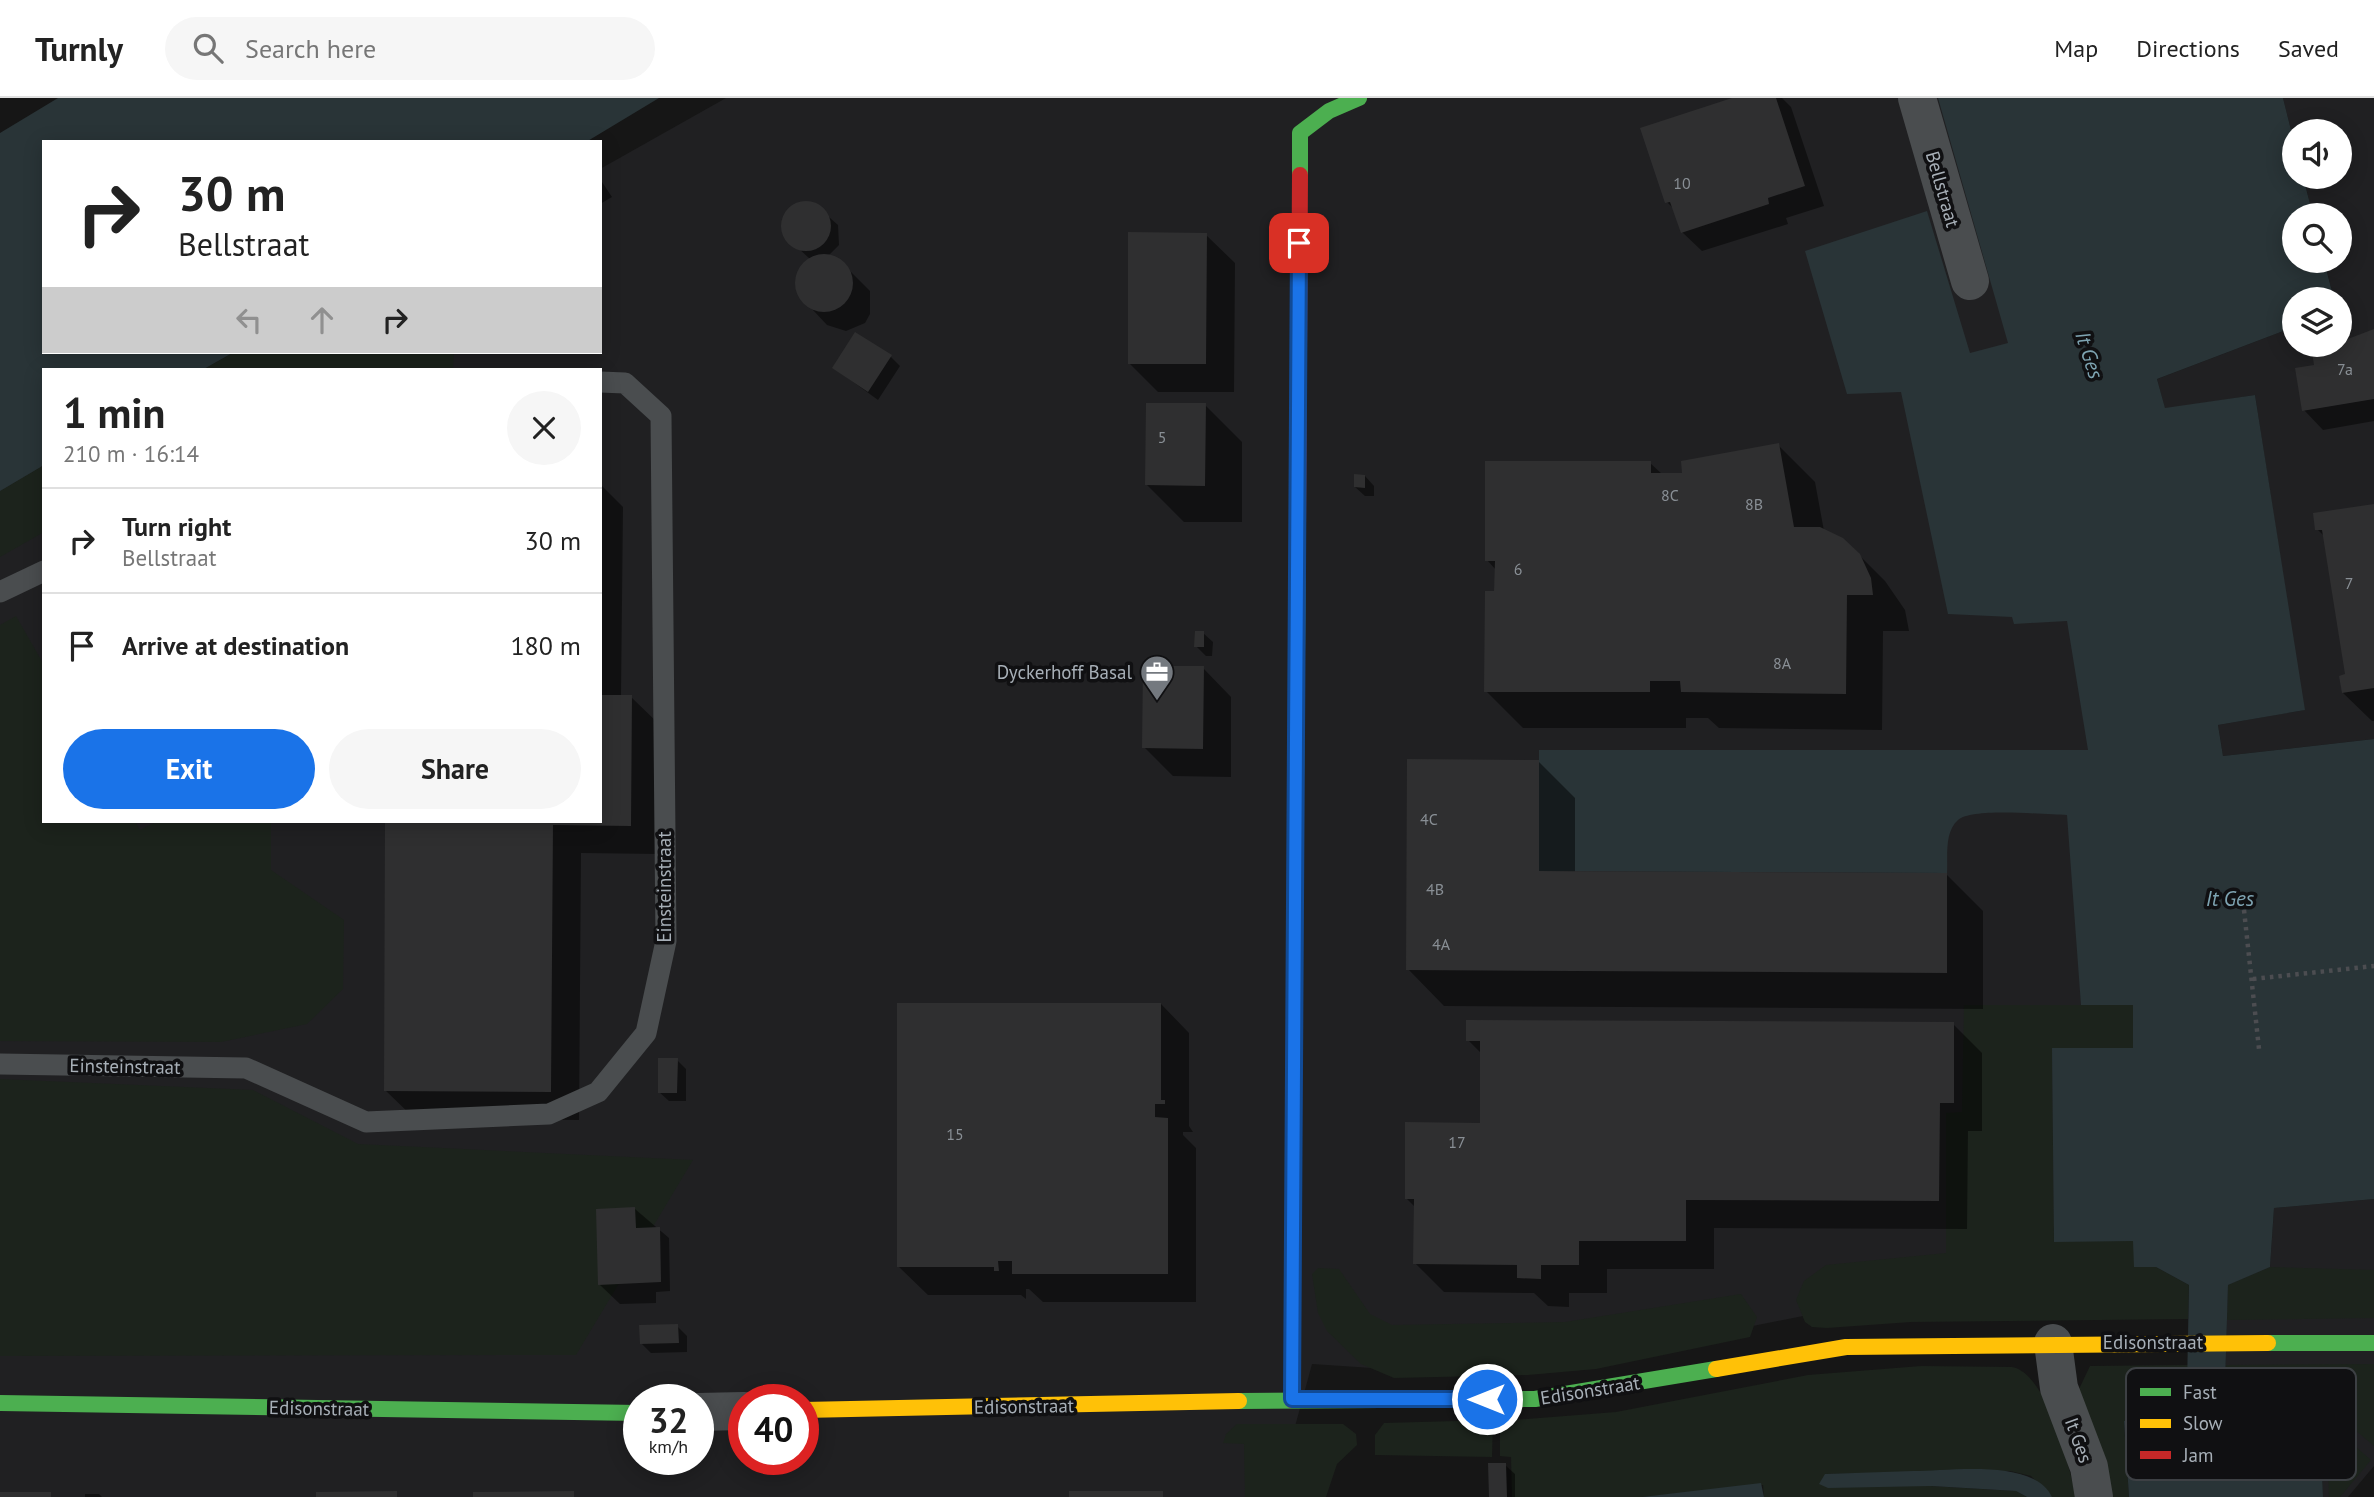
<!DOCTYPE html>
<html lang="en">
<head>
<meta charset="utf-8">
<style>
	body { margin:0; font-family:"PT Sans",sans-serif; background:#f6f6f6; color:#222; height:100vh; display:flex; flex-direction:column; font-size:26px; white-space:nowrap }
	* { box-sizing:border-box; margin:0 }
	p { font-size:23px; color:#767676 }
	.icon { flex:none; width:38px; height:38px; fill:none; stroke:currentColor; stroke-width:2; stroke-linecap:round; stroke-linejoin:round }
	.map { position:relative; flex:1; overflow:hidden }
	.drawer { position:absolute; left:42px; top:270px; width:560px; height:455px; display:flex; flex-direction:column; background:#fff; border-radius:0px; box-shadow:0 4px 18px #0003 }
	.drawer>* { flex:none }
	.banner { position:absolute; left:42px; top:42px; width:560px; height:214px; border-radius:0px; box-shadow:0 4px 18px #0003; background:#fff; color:#222; overflow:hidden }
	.controls { position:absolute; left:2282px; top:21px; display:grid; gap:14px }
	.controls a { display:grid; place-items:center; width:70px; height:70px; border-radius:50%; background:#fff; box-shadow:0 4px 18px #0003; font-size:35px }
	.speed { position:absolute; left:623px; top:1286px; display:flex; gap:14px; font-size:35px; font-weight:700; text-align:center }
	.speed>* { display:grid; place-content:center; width:91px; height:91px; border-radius:50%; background:#fff; box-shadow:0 4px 18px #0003; line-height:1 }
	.speed small { font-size:18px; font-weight:400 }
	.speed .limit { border:10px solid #d22; background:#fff; color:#111 }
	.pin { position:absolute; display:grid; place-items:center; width:60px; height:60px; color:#fff; margin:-30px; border-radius:14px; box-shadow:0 4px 10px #0006 }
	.me { position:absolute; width:77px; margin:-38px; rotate:270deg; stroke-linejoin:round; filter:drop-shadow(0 0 5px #0008) }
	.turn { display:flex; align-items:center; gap:24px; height:147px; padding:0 21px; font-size:32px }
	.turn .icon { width:91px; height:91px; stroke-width:2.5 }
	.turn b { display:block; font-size:49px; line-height:60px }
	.lanes { display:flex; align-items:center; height:66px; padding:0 21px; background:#0003; justify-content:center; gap:35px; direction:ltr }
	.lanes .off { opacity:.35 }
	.round { display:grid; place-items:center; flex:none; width:74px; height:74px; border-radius:37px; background:#f6f6f6 }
	.summary { display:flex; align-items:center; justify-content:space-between; height:119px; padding:0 21px }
	h1 { font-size:42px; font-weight:700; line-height:52px }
	.primary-button { display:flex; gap:14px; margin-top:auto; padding:14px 21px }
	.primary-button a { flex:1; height:80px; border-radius:42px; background:#1a73e8; color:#fff; font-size:28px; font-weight:700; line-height:80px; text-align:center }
	.primary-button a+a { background:#f6f6f6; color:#222 }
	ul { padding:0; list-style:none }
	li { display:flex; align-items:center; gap:21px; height:105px; padding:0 21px; border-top:2px solid #e0e0e0 }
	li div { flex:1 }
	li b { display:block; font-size:26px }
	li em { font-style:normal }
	header { display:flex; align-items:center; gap:42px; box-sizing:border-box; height:98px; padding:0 35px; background:#fff; border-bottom:2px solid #e0e0e0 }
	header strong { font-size:33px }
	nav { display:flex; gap:38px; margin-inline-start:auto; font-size:24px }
	.search { width:490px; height:63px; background:#f6f6f6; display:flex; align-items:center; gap:18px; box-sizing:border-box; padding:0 24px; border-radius:38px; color:#767676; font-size:26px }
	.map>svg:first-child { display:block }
	.built { fill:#202022; fill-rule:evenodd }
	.green { fill:#1c231c }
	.water { fill:#293437 }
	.shadow { fill:#0007 }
	.building { fill:#2f2f30 }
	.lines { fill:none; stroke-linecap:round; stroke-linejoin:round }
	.path { stroke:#4c4d51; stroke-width:4.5; stroke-dasharray:3.5 5; stroke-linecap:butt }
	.lane { stroke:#4a4d4f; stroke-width:21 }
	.street { stroke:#4a4d4f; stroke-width:38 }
	.fast { stroke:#4caf50; stroke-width:16 }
	.slow { stroke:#ffc107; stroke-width:16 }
	.jam { stroke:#c62828; stroke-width:16 }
	.route-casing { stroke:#114b97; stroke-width:18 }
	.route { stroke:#1a73e8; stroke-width:12 }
	.labels { text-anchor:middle; stroke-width:7; stroke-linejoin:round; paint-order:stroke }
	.number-label { font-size:16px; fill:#898f95 }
	.street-label { font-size:19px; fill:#a7afb7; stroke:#101012 }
	.poi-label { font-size:19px; fill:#a7afb7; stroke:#101012; text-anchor:end }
	.water-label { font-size:21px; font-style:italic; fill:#7ea4b2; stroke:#101012 }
	.key { fill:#101012; stroke:#3d4044; stroke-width:2 }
	.key-label { font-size:19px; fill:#a7afb7 }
</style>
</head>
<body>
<header>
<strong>Turnly</strong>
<div class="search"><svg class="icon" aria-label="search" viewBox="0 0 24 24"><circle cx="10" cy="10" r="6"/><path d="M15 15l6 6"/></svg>Search here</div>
<nav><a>Map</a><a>Directions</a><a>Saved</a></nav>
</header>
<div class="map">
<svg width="2374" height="1399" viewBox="0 0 2374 1399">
	<rect width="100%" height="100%" fill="#161616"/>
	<path class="built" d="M726 0H1956L2155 911 2135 1099 1823 1214 1733 1232 1372 1270 1312 1266 1285 1365 1284 1399H0V230L44 380V723H600V271H244L275 254H600V71ZM639 1302H698V1362H639ZM744 1302H803V1362H744Z
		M2283 0H2374V641L2223 658 2218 627 2304 612 2255 297 2165 311 2157 281 2294 229V247H2340V201H2334L2324 163H2340V117H2313L2303 79H2340V33H2294V44Z
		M2374 1101V1368L2348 1399H2323L2320 1320 2225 1288 2228 1187 2270 1169 2274 1110Z"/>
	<path class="green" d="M234 254H454L453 271H204Z
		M44 367V434L0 459V393Z
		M16 518 44 567V723H135L140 732 157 723H271V772L344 822 343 891 307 926 221 944 0 943V527Z
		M1964 907H2133V951H2052L2054 1143H2133L2156 1169 2189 1187 2188 1221 1911 1224 1827 1230 1812 1229 1805 1224 1796 1202 1804 1183 1826 1167 1946 1155V1015L1962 1014Z
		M0 981 253 992 358 1046 693 1062 576 1257 0 1258Z
		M2270 1169 2374 1172V1220L2227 1222 2228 1187Z
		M1318 1170 1339 1171 1370 1216 1392 1227 1565 1224 1741 1196 1757 1219 1750 1239 1596 1271 1528 1277 1394 1280 1361 1266 1327 1233 1318 1215 1312 1176Z
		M2374 1266V1348L2334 1314 2326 1323 2371 1362 2340 1399H2329L2327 1330 2320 1320 2266 1318 2265 1306 2246 1305 2225 1288 2226 1267Z
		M2188 1267 2187 1288 2142 1323 2124 1324 2129 1399H2111L2079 1291 2090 1268Z
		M1921 1268 2012 1269C2047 1275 2069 1368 2076 1399H2052L2031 1378 2010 1373 1825 1376 1931 1388 2016 1393 2027 1399H1764L1763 1387 1642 1399H1512L1511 1359 1500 1358V1323L1616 1314 1808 1277Z
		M1493 1322 1492 1359 1375 1357V1337L1384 1325Z
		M1237 1326H1343L1356 1336 1357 1347 1337 1366 1326 1399H1245L1244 1346 1223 1345 1226 1336Z"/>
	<path class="water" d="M58 0H659L586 44H44V254H234L204 271H44V367L0 393V35Z
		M1938 0H2283L2294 44V79H2303L2313 117H2294V163H2324L2334 201H2294V229L2157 281 2165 310 2255 297 2305 612 2218 627 2223 658 2374 641V1101L2274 1110 2270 1169 2228 1187 2225 1288 2246 1305 2265 1306 2266 1318 2320 1320 2323 1399H2129L2124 1323H2142L2143 1306 2169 1305 2187 1288 2189 1187 2156 1169H2134L2133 1143 2054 1144 2052 950H2133V907H2081L2067 717C2046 717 1973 709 1958 722 1944 734 1948 759 1947 775L1539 773V652H2088L2067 523 2014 526 2012 519 1948 516 1901 294 1847 296 1805 153 1927 113 1970 255 2008 245Z
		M1913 1373C1950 1373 2034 1360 2052 1399H2027L2016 1393 1931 1388 1828 1390 1819 1386 1825 1376Z
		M1761 1385 1764 1399H1642Z"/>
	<path class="shadow" d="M1738 0H1782L1791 9 1824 108 1786 120 1788 126 1702 153 1682 134 1676 113 1667 104Z
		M600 81 612 99 600 106Z
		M813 105 838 127 839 147 828 158 841 164 870 193V216L865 225 846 233 827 227 799 197 796 186 804 167 810 161 786 139 784 121 795 107Z
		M1206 137 1235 165 1234 294H1158L1129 265Z
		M2374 233V323L2323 332 2304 312 2316 269 2314 255Z
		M891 259 900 268 878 302 834 270Z
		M1205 307 1242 344V424H1184L1147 387Z
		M1778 347 1815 384 1824 433 1848 446 1885 483 1905 512 1909 533H1883L1882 632 1719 630 1708 620H1686V630H1523L1486 593 1496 472 1487 462 1650 365 1662 376 1684 377Z
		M1365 378 1374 388V398H1365L1355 389Z
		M600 386 623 409 621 599H631L660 627 659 756 581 755 579 1022 414 1020 385 992 387 723H600Z
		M2374 407V623H2372L2343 595 2347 578 2325 439 2317 431Z
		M1203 535 1213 544 1212 558H1206L1196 548Z
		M1203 570 1231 599V679L1173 678 1144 649Z
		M1539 664 1575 700V775L1947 777 1983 813V911L1444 908 1408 871Z
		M1161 906 1189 935V1028L1193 1034H1183V1037L1196 1050V1204H1043L1029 1191H1026V1201L1021 1197H928L899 1169Z
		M1953 926 1982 955V1033H1968L1967 1131 1714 1130V1171H1607V1195H1569V1209L1548 1208 1534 1195 1444 1194 1415 1165V1109L1407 1101 1481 1026 1482 956 1468 942Z
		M677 962 686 971V1003H669L659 994Z
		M635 1111 669 1140 670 1193 656 1194V1205L620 1206 600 1187Z
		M677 1228 687 1238V1254L651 1255 641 1245Z
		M1505 1367 1515 1376V1399H1491Z
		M85 1396H99L102 1399H85Z"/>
	<path class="building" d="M1732 0H1776L1805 88 1768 100 1769 106 1681 135 1670 104 1665 105 1640 30Z
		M781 128a25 25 0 1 1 50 0a25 25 0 1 1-50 0Z
		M1128 134 1207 135 1206 266H1128Z
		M795 185a29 29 0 1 1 58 0a29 29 0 1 1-58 0Z
		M2374 231V301L2302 313 2295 270 2314 267 2312 254 2340 247V244Z
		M855 234 892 257 868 294 832 270Z
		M1146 305H1206L1205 388 1145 387Z
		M1779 345 1794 429H1820L1843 440 1860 456 1871 480 1873 497H1847L1846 596 1681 594 1680 583H1650V594H1484L1485 493H1494L1495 463H1485V363H1651V375H1682L1681 363Z
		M1354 376 1365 377V390L1354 389Z
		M2374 406V590L2342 595 2339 578 2345 576 2322 432H2315L2313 415Z
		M1195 533H1204V549H1194Z
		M1143 568H1204L1203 651 1142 650Z
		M600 597H632L631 728 553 727 551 994 384 993 385 723H600Z
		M1407 661 1539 662V773L1947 775V875L1406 872Z
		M897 905H1161V1002H1165V1006H1155V1019L1168 1020V1176H1012V1163H998L999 1173H994V1169H897Z
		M1466 922 1954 924V1005H1940L1939 1103 1686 1102V1143H1579V1167H1541V1181L1517 1180V1167L1413 1166 1414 1101H1405V1024L1480 1025V943H1466Z
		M658 960H678L677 995H658Z
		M635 1109 636 1130 660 1129 661 1184 598 1187 596 1111Z
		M678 1226 679 1245 640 1246 639 1227Z
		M1488 1365H1506L1507 1399H1489Z
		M397 1393V1399H316V1394Z
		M574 1393V1399H473V1394Z
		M1069 1393H1163V1399H1069Z
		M0 1394H51V1399H0Z"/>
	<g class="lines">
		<path class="path" d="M2244 812 2259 951
			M2253 881 2374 868"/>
		<path class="lane" d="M0 494 44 473
			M0 966 246 970 366 1024 549 1016 598 994 646 935 666 843 661 318 625 285 600 284"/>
		<path class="street" d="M1917 0 1970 183
			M2053 1245 2059 1290 2089 1369 2094 1399
			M698 1314 744 1313"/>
		<path class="fast" d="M1300 77V35L1329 13 1359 0
			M1294 939 1298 430
			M2268 1245H2374
			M1239 1303 1535 1301 1716 1271
			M0 1305 639 1315"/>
		<path class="slow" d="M1716 1271 1846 1249 2268 1245
			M803 1312 1239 1303"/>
		<path class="jam" d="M1298 430 1300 77
			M1292 1302 1294 939"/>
	</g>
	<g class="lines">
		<g class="route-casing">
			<path id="route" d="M1299 145 1292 1301H1487"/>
		</g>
		<use href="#route" class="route"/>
	</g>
	<defs>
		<g id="office-pin" transform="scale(1.75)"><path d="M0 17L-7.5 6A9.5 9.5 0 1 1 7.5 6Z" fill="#74797f" stroke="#101012"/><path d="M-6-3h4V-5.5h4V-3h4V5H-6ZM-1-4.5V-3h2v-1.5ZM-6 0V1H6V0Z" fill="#fff"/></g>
	</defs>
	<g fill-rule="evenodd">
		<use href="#office-pin" x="1157" y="574"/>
	</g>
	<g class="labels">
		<g class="number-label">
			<text x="1682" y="91">10</text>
			<text x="2345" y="277">7a</text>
			<text x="1162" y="345">5</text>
			<text x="1670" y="403">8C</text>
			<text x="1754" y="412">8B</text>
			<text x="1518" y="477">6</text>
			<text x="2349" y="491">7</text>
			<text x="1782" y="571">8A</text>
			<text x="1429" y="727">4C</text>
			<text x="1435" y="797">4B</text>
			<text x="1441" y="852">4A</text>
			<text x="955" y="1042">15</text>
			<text x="1457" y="1050">17</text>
		</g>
		<g class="street-label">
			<text transform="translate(1943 91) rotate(74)" y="7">Bellstraat</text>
			<text transform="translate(664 789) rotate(-90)" y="7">Einsteinstraat</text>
			<text transform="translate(125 968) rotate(1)" y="7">Einsteinstraat</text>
			<text x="2153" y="1251">Edisonstraat</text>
			<text transform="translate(1590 1292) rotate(-9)" y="7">Edisonstraat</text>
			<text transform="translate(1024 1308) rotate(-1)" y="7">Edisonstraat</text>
			<text transform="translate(319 1310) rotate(1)" y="7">Edisonstraat</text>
			<text transform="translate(2079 1342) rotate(70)" y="7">It Ges</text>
		</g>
		<g class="poi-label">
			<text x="1132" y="581">Dyckerhoff Basal</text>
		</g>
		<g class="water-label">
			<text transform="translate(2089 257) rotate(72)" y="7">It Ges</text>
			<text x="2230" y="808">It Ges</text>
		</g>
	</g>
	<rect x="2126" y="1270" width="230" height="112" rx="10" class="key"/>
	<rect x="2140" y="1290" width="31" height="8" fill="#4caf50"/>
	<rect x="2140" y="1321" width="31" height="9" fill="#ffc107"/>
	<rect x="2140" y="1353" width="31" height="8" fill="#c62828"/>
	<g class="key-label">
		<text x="2183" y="1301">Fast</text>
		<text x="2183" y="1332">Slow</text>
		<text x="2183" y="1364">Jam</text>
	</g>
</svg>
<div class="controls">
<a><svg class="icon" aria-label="sound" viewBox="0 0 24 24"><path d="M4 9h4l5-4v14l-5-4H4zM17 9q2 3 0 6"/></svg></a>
<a><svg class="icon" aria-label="search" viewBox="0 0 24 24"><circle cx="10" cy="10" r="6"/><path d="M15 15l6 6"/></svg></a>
<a><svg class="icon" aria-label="layers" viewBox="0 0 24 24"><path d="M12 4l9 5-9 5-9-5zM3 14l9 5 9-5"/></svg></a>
</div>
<div class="speed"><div>32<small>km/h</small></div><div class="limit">40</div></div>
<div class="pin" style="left:1299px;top:145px;background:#d93025"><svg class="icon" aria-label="arrive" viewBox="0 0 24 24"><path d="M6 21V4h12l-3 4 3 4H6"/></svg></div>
<svg class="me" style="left:1487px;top:1301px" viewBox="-20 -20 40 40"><circle r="17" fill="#1a73e8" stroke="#fff" stroke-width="3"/><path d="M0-11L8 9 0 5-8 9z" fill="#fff"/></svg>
<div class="banner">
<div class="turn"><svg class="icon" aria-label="right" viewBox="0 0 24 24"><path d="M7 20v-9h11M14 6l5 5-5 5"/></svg><div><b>30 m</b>Bellstraat</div></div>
<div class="lanes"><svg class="icon off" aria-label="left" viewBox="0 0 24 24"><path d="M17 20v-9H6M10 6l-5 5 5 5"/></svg><svg class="icon off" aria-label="ahead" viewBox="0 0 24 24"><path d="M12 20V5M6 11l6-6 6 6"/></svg><svg class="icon" aria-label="right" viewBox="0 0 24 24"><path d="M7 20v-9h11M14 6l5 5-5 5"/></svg></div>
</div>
<section class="drawer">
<div class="summary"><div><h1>1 min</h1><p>210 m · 16:14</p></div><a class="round"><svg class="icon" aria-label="close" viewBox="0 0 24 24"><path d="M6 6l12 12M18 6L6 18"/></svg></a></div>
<ul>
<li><svg class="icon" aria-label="right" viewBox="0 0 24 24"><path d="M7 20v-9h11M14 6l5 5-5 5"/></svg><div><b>Turn right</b><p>Bellstraat</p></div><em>30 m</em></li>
<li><svg class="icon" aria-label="arrive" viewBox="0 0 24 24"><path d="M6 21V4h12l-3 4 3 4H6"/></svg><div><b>Arrive at destination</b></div><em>180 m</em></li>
</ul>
<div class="primary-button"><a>Exit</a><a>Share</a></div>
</section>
</div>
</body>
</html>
